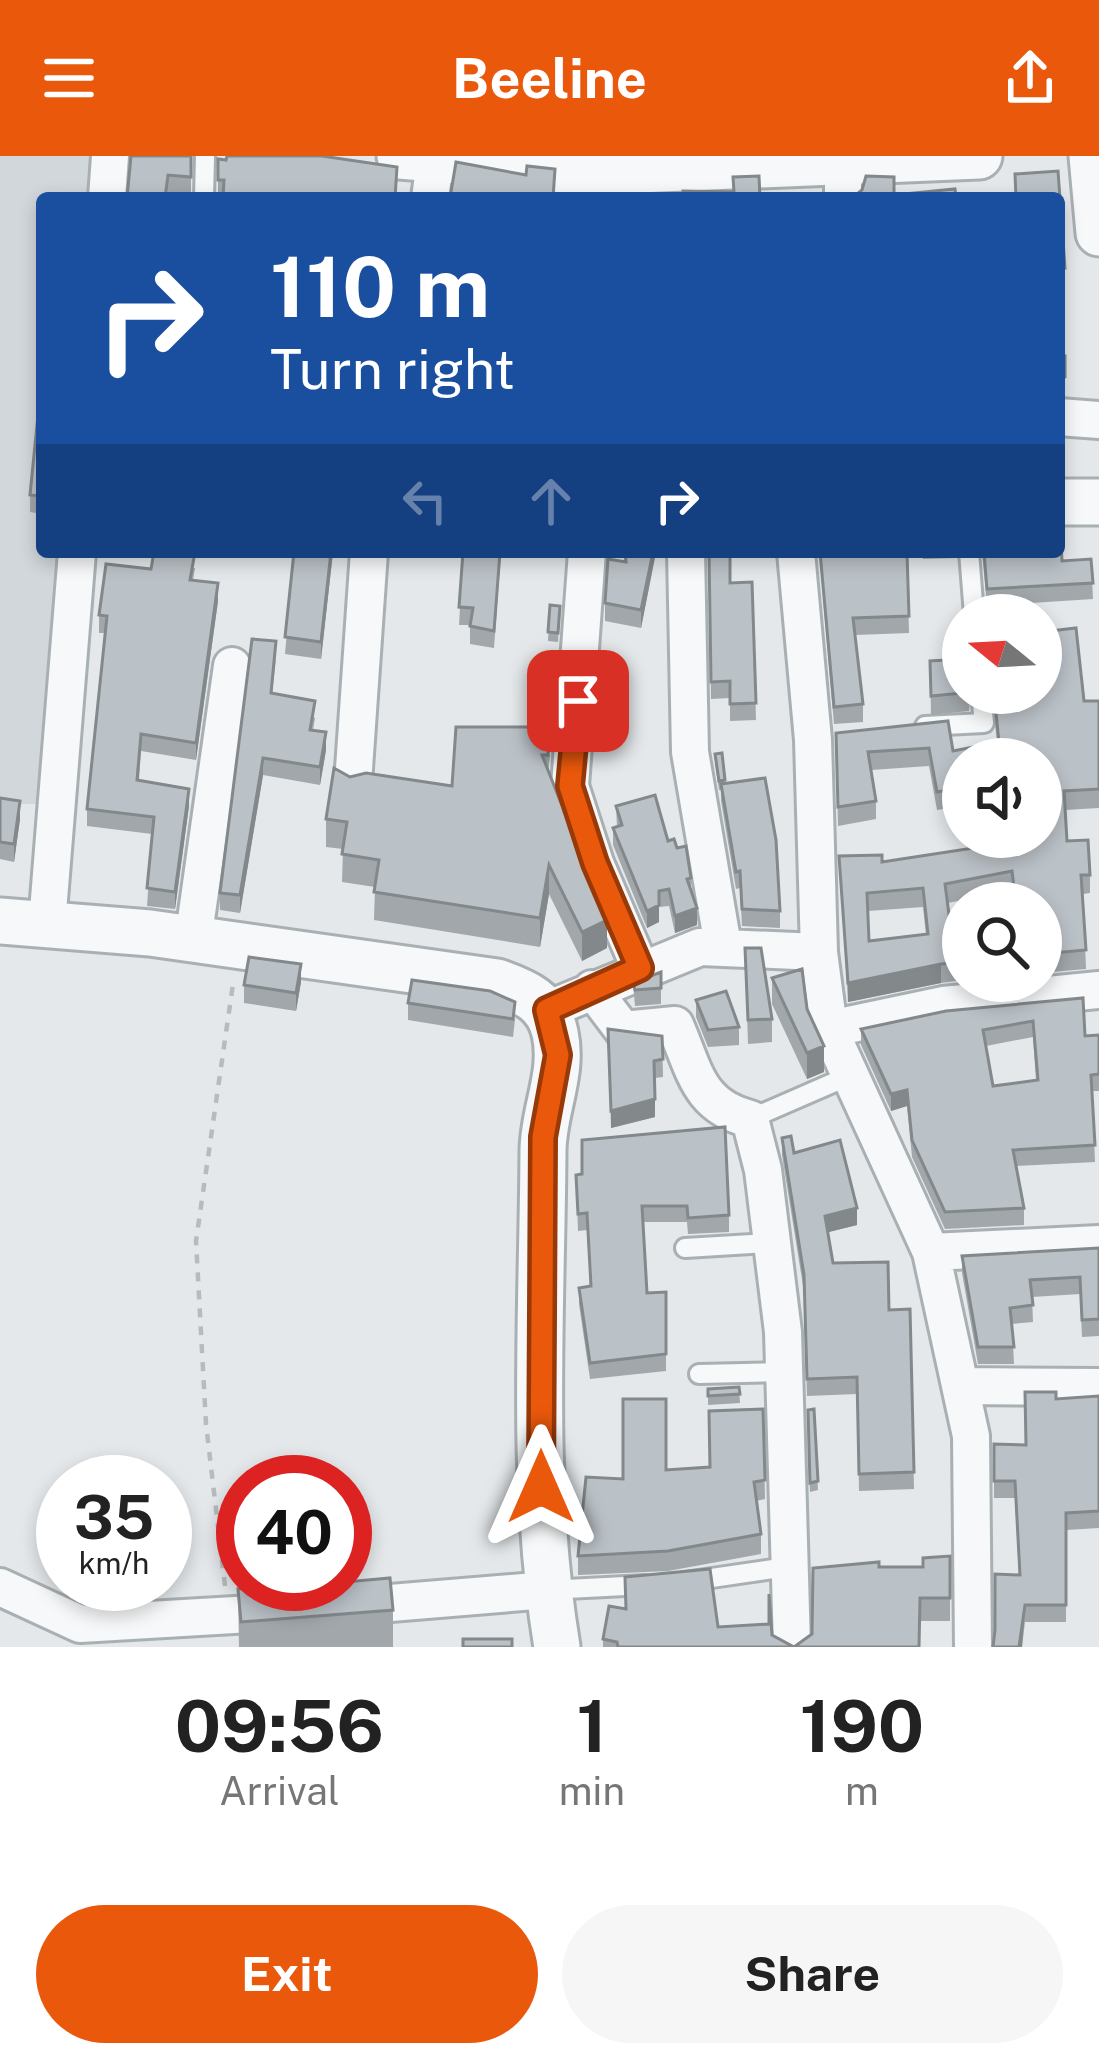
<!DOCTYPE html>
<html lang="en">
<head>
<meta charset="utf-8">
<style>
	body { margin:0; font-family:"Public Sans",sans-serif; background:#f6f6f6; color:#222; height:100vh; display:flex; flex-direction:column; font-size:45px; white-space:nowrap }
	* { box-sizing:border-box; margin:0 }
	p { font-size:39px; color:#767676 }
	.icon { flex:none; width:66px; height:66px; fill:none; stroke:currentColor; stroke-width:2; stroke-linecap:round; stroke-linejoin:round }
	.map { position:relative; height:1491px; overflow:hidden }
	.details { display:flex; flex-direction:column; background:#fff; flex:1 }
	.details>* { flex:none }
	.hud { position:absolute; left:36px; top:36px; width:1029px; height:366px; border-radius:12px; box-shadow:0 6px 18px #0003; background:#1a4fa0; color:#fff; overflow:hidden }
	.needle { width:78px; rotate:288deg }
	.buttons { position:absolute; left:942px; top:438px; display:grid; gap:24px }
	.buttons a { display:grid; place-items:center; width:120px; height:120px; border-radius:50%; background:#fff; box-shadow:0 6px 18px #0003; font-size:60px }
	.speed { position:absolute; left:36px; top:1299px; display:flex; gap:24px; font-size:60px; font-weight:700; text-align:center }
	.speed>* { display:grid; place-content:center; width:156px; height:156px; border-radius:50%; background:#fff; box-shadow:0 6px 18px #0003; line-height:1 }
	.speed small { font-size:30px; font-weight:400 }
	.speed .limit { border:18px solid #d22; background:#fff; color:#111 }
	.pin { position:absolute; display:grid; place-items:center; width:102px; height:102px; color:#fff; margin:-51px; border-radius:24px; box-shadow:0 6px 18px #0006 }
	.me { position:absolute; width:132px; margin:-66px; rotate:0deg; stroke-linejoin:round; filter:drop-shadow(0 0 9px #0008) }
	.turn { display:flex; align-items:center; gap:42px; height:252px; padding:0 36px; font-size:54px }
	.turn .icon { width:156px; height:156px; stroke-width:2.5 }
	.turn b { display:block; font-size:84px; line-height:102px }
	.lanes { display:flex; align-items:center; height:114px; padding:0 36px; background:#0003; justify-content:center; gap:60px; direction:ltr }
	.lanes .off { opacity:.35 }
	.eta { display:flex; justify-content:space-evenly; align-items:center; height:204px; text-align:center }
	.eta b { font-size:72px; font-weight:700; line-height:84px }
	.primary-button { display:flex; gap:24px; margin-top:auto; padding:24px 36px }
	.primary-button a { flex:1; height:138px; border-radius:72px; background:#ea580c; color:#fff; font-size:48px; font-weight:700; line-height:138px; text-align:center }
	.primary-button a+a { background:#f6f6f6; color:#222 }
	header { display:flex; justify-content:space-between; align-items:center; height:156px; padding:0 36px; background:#ea580c; color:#fff; font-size:54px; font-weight:700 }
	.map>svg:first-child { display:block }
	.built { fill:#d2d7dc }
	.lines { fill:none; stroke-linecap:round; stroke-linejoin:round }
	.service-casing { stroke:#a9b0b4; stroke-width:24 }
	.minor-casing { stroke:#a9b0b4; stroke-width:42 }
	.tertiary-casing { stroke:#a9b0b4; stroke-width:51 }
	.path { stroke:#b6bbbe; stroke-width:4.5; stroke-dasharray:9 9; stroke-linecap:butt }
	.service { stroke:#f6f8f9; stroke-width:18 }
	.minor { stroke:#f6f8f9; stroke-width:36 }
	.tertiary { stroke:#f6f8f9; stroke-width:45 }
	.wall { fill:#a1a7ab; fill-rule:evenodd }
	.shaded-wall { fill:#83888b }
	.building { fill:#bbc2c7; stroke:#83888b; stroke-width:3; fill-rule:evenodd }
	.route-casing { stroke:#983908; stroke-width:30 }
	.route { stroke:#ea580c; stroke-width:21 }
</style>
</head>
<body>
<header><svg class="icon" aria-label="menu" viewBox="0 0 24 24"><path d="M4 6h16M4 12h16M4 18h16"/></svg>Beeline<svg class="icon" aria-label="share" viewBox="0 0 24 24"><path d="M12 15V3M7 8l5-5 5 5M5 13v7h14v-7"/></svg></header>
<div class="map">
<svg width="1099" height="1491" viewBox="0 0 1099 1491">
	<rect width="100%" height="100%" fill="#e4e8ea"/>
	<path class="built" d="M0 0H94L95 42H42V396H62L49 648H0Z"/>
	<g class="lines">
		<g class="service-casing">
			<path id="service" d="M204 42 205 0
				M969 396 974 459
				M925 570 984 567 981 537
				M750 963 851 919
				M685 1092 768 1087
				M699 1218 784 1216
				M691 1425 787 1411
				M547 1434 645 1429"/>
		</g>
		<g class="minor-casing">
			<path id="minor" d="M843 0V42
				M107 42 110 0
				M430 42 435 6
				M1059 261 1099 264
				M587 396 570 630 595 707 640 812
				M686 396 690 596 723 790
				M796 396 813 584 819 796 829 873 931 1096 971 1280 973 1491
				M353 627 369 396
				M47 768 77 396
				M193 785 232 510
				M592 833 623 874 675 869C695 915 698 950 750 963L763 1014 783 1176 792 1491
				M547 854 700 791 819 796
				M829 873 943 849 1099 834
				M931 1096 1099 1088
				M961 1230 1099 1231
				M0 1431 80 1468 287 1456
				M342 1451 547 1434"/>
		</g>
		<g class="tertiary-casing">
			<path id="tertiary" d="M400 0 589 16 979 0
				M1092 0 1099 77
				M1059 346H1099
				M0 765 150 777 497 826C525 836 548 845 555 877 564 918 543 955 543 995 542 1159 530 1328 557 1491"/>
		</g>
		<path class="path" d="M225 1430 206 1268 196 1085 233 828"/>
		<use href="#service" class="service"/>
		<use href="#minor" class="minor"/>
		<use href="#tertiary" class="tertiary"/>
	</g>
	<path class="wall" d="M191 0V38L168 36 127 42Z
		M218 3 397 28 218 41Z
		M1058 15 1065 112V137L1059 138V42H1015V18Z
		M42 229V358L30 356V339Z
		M294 396H333L321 503 285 498Z
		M463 396H501L494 492 470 488V469H459Z
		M625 396H656L641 472 605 465V447L625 406Z
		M709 396 730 427 752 426 756 564 730 565V542L711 543Z
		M819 396 907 397 909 477 855 479 863 548V566L834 568Z
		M923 396H956V402L923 403Z
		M982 396H1059L1062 405 1091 403 1093 443 987 450Z
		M195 412 193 424 218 445 196 604 141 595 139 624 189 650 175 753 147 750 152 678 87 670V653L105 477H99V459L151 413Z
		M550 449 560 450 558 486 548 485Z
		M276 502 272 537 315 562 313 574 326 594 320 629 263 619 240 757 220 754V737Z
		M930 505 971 537 969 555 931 559Z
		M992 537H1041L1084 545H1099V652L1065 654 1067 685 1090 719V737L1083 738 1086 813 1041 817V747H1014L1012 734 948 747 951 774 963 773V824L941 827 848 846 839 700 882 706 1006 687 1041 603H963V650L937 654 929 610 871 614 876 645V663L838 670 836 577 953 595 997 587ZM923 751 926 779 869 785 868 755Z
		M456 571 550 599 548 617 607 792 582 805 549 738 540 791 374 764 375 731 342 726 343 693 326 691V663L452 630Z
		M722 597 725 627 780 755V772L742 770 740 732 736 733 721 645V634H719L715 607V598Z
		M0 642 20 663 14 706 0 703Z
		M616 650 668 685 691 722V736L697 769 675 777 669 750 659 751V766L647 772 613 689V672L617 671Z
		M745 792 772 863V886L748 888Z
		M661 816V848L635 850 633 827Z
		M772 822 807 853 824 916 807 923 772 848Z
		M301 826 296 855 244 847V829Z
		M1083 842 1085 880 1099 879V935H1092L1095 1006 1016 1010 1024 1052V1069L945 1073 912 1001 907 950 891 955 861 889V873ZM1033 881 1036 924 993 930 986 890Z
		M696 844 739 871V889L708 891 696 861Z
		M408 847 515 863 513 881 408 864Z
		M608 873 662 880 663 921 655 922V961L611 972Z
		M782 982 857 1069 828 1076 833 1107 889 1154 910 1153 914 1333 859 1335 857 1238 807 1240 804 1136 782 999Z
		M576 1019 729 1059V1076L688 1078 687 1066H643L647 1137 666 1136V1215L590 1223 579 1148V1132L590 1130 587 1074 578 1075Z
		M1099 1092V1180L1082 1181 1080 1138 1032 1141 1033 1166 1012 1168 1014 1208H978L962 1117V1100Z
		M739 1231 740 1247 708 1249V1233Z
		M1099 1240V1372L1066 1374V1466H1025L1022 1491H993L1019 1419 1015 1342H994V1288L1025 1289Z
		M763 1253 765 1343 756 1345 761 1378V1398L668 1415 578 1419V1400L623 1323 666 1314 710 1311Z
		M814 1253 818 1334 810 1336 808 1254Z
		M950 1400V1465H920V1491H603V1483L625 1453 718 1471 772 1479 794 1491 812 1478 879 1411H923Z
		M238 1433 393 1454V1491H239Z"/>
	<path class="shaded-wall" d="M1065 221V239L1059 240V223Z
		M331 396H333L321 503V486Z
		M653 396H656L641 472V454Z
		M218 427V445L196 604V587Z
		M326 576V594L320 629V611Z
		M263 602V619L240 757V739Z
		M189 633V650L175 753V736Z
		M20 645V663L14 706V688Z
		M549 709V738L540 791V762Z
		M659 749V766L647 772V755Z
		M697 752V769L675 777V760Z
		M607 764V792L582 805V776Z
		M301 808V826L296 855V837Z
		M941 808V827L848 846V827Z
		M824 890V916L807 923V897Z
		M907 934V950L891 955V938Z
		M655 943V961L611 972V955Z
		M857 1052V1069L825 1077V1060Z
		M1025 1449 1022 1491H1019Z"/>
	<path class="building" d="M131 0H191V21L168 19 165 42H127Z
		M227 0H322L397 11 395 42H223L224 24H218V3L226 4Z
		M456 6 526 19 527 10 555 13 553 42H450Z
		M1058 15 1065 112H1059V42H1016L1015 18Z
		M759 20 760 42H683V35L734 36 733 21Z
		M866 20 894 21V39L955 33 956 42H852L862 34Z
		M1059 200H1065V221L1059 223Z
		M41 229H42V340L30 339Z
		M1060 366 1062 405 1091 403 1093 427 987 433 984 396H1059Z
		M154 396H195L190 424 218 427 196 587 141 578 137 624 189 633 175 736 147 732 154 661 87 653 107 460 99 459 106 408 151 413Z
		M294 396H331L321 486 285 481Z
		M463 396H500L494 475 470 470 473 452 459 451Z
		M625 396H653L641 454 605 447 608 403 626 406Z
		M709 396H730V427L752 426 756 547 730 548V525L711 526Z
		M820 396 907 397 909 460 853 462 863 548 834 551Z
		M550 449 560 450 558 477 548 476Z
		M1076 472 1084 545H1099V633L1064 635 1067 685 1088 684 1090 719H1081L1086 794 1041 798V747H1016L1012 715 945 728 951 774 963 773V806L941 808 848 827 839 700 882 699V706L1006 687V681H1041V603H963V631L937 636 929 592 868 596 876 645 838 651 836 577 948 565 953 595 999 586 994 537H1041V476ZM923 732 928 778 869 785 867 737Z
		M252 483 276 485 271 537 315 545 310 574 326 576 320 611 263 602 240 739 220 737Z
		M963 503V537L931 540 930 505Z
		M456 571H550L548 599H542L607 764 582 776 549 709 540 762 374 736 379 704 342 698 347 666 326 663 334 612 350 621 366 617 452 630Z
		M722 597 725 624 719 625 715 598Z
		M765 622 776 684 780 755 742 753 740 715 736 716 721 628Z
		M655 639 668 685 674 683 677 692 686 690 691 722 687 723 697 752 675 760 669 733 659 735V749L647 755 613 672 622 669 616 650Z
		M0 642 20 645 14 688 0 686Z
		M745 792H761L772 863 748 864Z
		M249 801 301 808 296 837 244 829Z
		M802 813 807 853 824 890 807 897 772 822Z
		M661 816V832L635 834 633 827Z
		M412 824 490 835 515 846 513 863 408 847Z
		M726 835 739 871 708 874 696 844Z
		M1083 842 1085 880 1099 879V918L1091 919 1095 989 1013 994 1024 1052 945 1056 912 984 907 934 891 938 861 873 946 855ZM1033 865 1038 924 993 930 983 874Z
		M608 873 662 880 663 903 654 905 655 943 611 955Z
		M725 971 729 1059 688 1062 687 1050H642L647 1137 666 1136V1198L590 1207 579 1132 591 1130 587 1057 578 1058 576 1019 582 1018V984Z
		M791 980 794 997 840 984 857 1052 825 1060 833 1107 888 1106 889 1154 910 1153 914 1316 859 1318 857 1221 807 1223 804 1119 782 982Z
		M1099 1092V1163L1082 1164 1080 1121 1030 1124 1033 1149 1010 1152 1014 1191H978L962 1100Z
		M739 1231 740 1238 708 1240V1233Z
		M1025 1236H1056V1243L1099 1240V1355L1066 1357V1449H1025L1019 1491H993L995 1474V1418L1020 1419 1015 1325H994V1288L1026 1289Z
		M623 1243H666V1314L710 1311 709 1255 763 1253 765 1324 754 1326 761 1378 668 1395 578 1400 586 1321 623 1323Z
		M814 1253 818 1325 810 1327 808 1254Z
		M950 1400V1442H920L919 1491H618L617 1486 603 1483 609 1450 626 1453 625 1421 710 1413 718 1471 769 1468V1438L772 1479 794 1491 812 1478 813 1412 879 1406V1411H923V1402Z
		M390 1422 393 1454 241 1466 238 1433 314 1428H345V1426Z
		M463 1483H512V1491H463Z"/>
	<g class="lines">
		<g class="route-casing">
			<path id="route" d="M541 1331 543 981 558 899 547 854 640 812 595 707 570 630 578 545"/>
		</g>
		<use href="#route" class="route"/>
	</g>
</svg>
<div class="buttons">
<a><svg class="needle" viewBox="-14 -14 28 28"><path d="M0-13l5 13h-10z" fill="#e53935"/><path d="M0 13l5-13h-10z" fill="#767676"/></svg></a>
<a><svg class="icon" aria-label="sound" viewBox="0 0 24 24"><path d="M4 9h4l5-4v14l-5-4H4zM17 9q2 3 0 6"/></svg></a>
<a><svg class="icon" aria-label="search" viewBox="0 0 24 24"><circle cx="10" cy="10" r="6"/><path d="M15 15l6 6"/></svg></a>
</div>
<div class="speed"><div>35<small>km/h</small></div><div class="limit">40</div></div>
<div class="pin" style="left:578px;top:545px;background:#d93025"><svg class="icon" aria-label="arrive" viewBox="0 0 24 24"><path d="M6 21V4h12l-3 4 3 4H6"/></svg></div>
<svg class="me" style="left:541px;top:1331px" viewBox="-20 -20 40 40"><path d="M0-17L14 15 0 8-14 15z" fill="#ea580c" stroke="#fff" stroke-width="4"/></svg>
<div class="hud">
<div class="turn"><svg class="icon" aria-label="right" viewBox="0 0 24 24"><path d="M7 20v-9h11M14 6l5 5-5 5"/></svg><div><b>110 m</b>Turn right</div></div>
<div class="lanes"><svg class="icon off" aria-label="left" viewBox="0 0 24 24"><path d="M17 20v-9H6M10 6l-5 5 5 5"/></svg><svg class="icon off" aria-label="ahead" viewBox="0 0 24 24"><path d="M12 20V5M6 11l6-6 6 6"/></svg><svg class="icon" aria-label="right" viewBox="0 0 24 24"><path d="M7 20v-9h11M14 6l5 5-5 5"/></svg></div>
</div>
</div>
<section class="details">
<div class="eta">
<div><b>09:56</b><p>Arrival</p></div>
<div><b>1</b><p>min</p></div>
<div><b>190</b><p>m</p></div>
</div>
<div class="primary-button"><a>Exit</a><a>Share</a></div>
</section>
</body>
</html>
